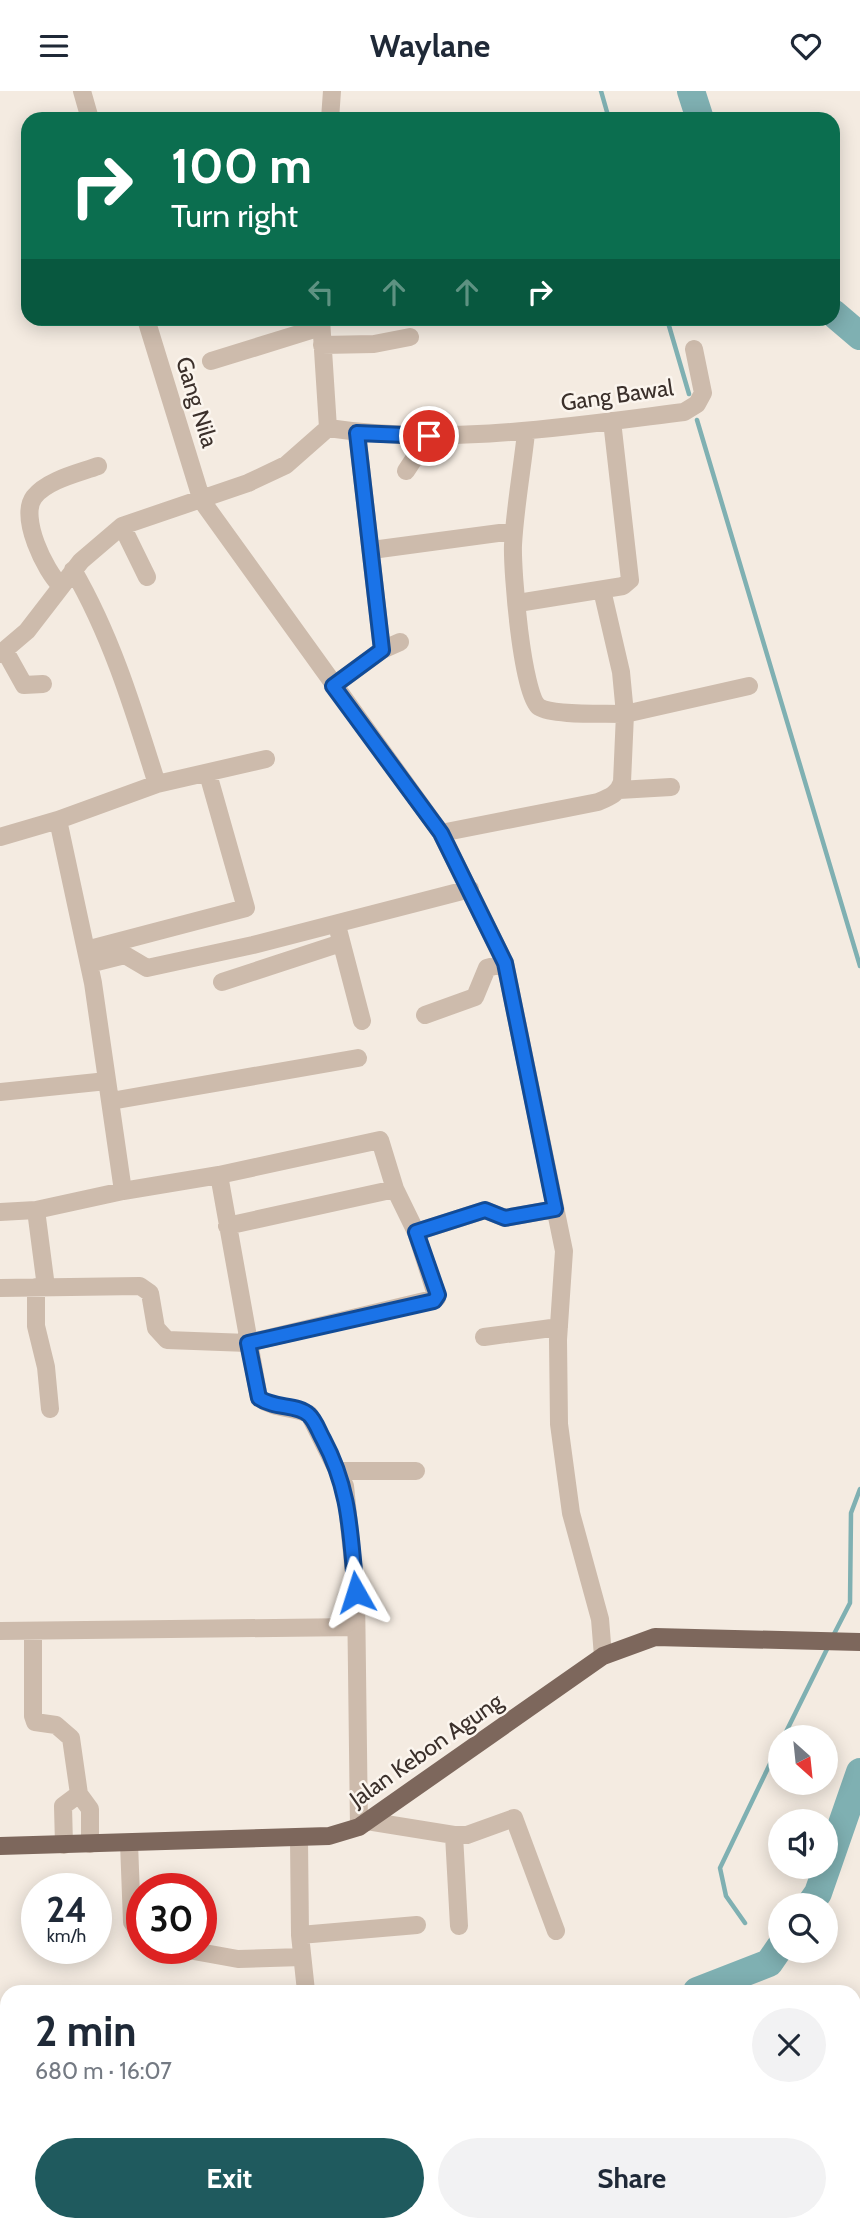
<!DOCTYPE html>
<html lang="en">
<head>
<meta charset="utf-8">
<style>
	body { margin:0; font-family:Cabin,sans-serif; background:#f2f2f3; color:#1f2937; height:100vh; display:flex; flex-direction:column; font-size:26px; white-space:nowrap }
	* { box-sizing:border-box; margin:0 }
	p { font-size:23px; color:#747a83 }
	.icon { flex:none; width:38px; height:38px; fill:none; stroke:currentColor; stroke-width:2; stroke-linecap:round; stroke-linejoin:round }
	.map { position:relative; flex:1; overflow:hidden }
	.drawer { position:absolute; left:0px; top:1894px; width:861px; height:247px; display:flex; flex-direction:column; background:#fff; border-radius:21px 21px 0 0; box-shadow:0 4px 18px #0003 }
	.drawer>* { flex:none }
	.hud { position:absolute; left:21px; top:21px; width:819px; height:214px; border-radius:21px; box-shadow:0 4px 18px #0003; background:#0b6e4f; color:#fff; overflow:hidden }
	.needle { width:46px; rotate:153deg }
	.fabs { position:absolute; left:768px; top:1634px; display:grid; gap:14px }
	.fabs a { display:grid; place-items:center; width:70px; height:70px; border-radius:50%; background:#fff; box-shadow:0 4px 18px #0003; font-size:35px }
	.speed { position:absolute; left:21px; top:1782px; display:flex; gap:14px; font-size:35px; font-weight:700; text-align:center }
	.speed>* { display:grid; place-content:center; width:91px; height:91px; border-radius:50%; background:#fff; box-shadow:0 4px 18px #0003; line-height:1 }
	.speed small { font-size:18px; font-weight:400 }
	.speed .limit { border:10px solid #d22; background:#fff; color:#111 }
	.pin { position:absolute; display:grid; place-items:center; width:60px; height:60px; color:#fff; margin:-30px; border:4px solid #fff; border-radius:50%; box-shadow:0 2px 7px #0007 }
	.me { position:absolute; width:77px; margin:-38px; rotate:354deg; stroke-linejoin:round; filter:drop-shadow(0 0 5px #0008) }
	.turn { display:flex; align-items:center; gap:24px; height:147px; padding:0 35px; font-size:32px }
	.turn .icon { width:91px; height:91px; stroke-width:2.5 }
	.turn b { display:block; font-size:49px; line-height:60px }
	.lanes { display:flex; align-items:center; height:66px; padding:0 35px; background:#0003; justify-content:center; gap:35px; direction:ltr }
	.lanes .off { opacity:.35 }
	.round { display:grid; place-items:center; flex:none; width:74px; height:74px; border-radius:37px; background:#f2f2f3 }
	.head { display:flex; align-items:center; justify-content:space-between; height:119px; padding:0 35px }
	h1 { font-size:42px; font-weight:700; line-height:52px }
	.cta { display:flex; gap:14px; margin-top:auto; padding:14px 35px }
	.cta a { flex:1; height:80px; border-radius:42px; background:#1f5a5e; color:#fff; font-size:28px; font-weight:700; line-height:80px; text-align:center }
	.cta a+a { background:#f2f2f3; color:#1f2937 }
	header { display:flex; justify-content:space-between; align-items:center; height:91px; padding:0 35px; background:#fff; font-size:32px; font-weight:700 }
	.map>svg:first-child { display:block }
	.lines { fill:none; stroke-linecap:round; stroke-linejoin:round }
	.stream { stroke:#7fb0b2; stroke-width:4.5 }
	.river { stroke:#7fb0b2; stroke-width:28 }
	.minor { stroke:#cdbbac; stroke-width:18 }
	.major { stroke:#7d675c; stroke-width:18 }
	.route-casing { stroke:#114b97; stroke-width:18 }
	.route { stroke:#1a73e8; stroke-width:12 }
	.labels { text-anchor:middle; stroke-width:5; stroke-linejoin:round; paint-order:stroke }
	.street-label { font-size:23px; fill:#3b302b; stroke:#fbf5ee }
</style>
</head>
<body>
<header><svg class="icon" aria-label="menu" viewBox="0 0 24 24"><path d="M4 6h16M4 12h16M4 18h16"/></svg>Waylane<svg class="icon" aria-label="heart" viewBox="0 0 24 24"><path d="M12 20l-8-8c-3-5 5-10 8-4 3-6 11-1 8 4z"/></svg></header>
<div class="map">
<svg width="860" height="2139" viewBox="0 0 860 2139">
	<rect width="100%" height="100%" fill="#f4ebe1"/>
	<g class="lines">
		<path class="stream" d="M601 0 609 28
			M667 228 689 303
			M697 329 860 875
			M833 1545 850 1512 851 1422 860 1398
			M783 1647 828 1556
			M745 1832 726 1805 720 1777 780 1652"/>
		<path class="river" d="M691 0 700 28
			M833 222 860 245
			M809 1815 818 1802 860 1681
			M697 1900 769 1872 780 1856
			M701 2133 705 2139"/>
		<path class="minor" d="M82 0 90 28
			M330 28 332 0
			M146 228 202 410 441 742 505 872 564 1160 558 1249 559 1333 571 1422 600 1528 603 1565
			M322 254 374 253 410 246
			M211 270 321 236
			M328 337C448 355 566 336 684 321L697 313 703 302 694 258
			M357 342 382 559
			M526 342C522 379 515 417 513 454 512 479 522 604 539 616 553 625 606 622 625 623L621 581 602 499
			M406 380 429 345
			M122 435 147 486
			M372 459 514 440
			M73 479C112 546 134 620 157 693
			M61 495C45 480 19 426 34 406 47 389 79 382 98 375
			M518 512 623 495 630 489 612 330
			M5 560 24 594 43 593
			M0 563 27 540 81 470 122 435 248 392 286 374 328 337 321 228
			M333 595 382 559 400 551
			M266 668 157 693 58 729 93 892 123 1100 219 1084 259 1307C274 1318 292 1316 309 1323L345 1395 356 1501 359 1736
			M619 699 671 696
			M441 742 598 711C610 706 618 703 622 691L625 623 749 595
			M0 746 58 729
			M339 842 362 930
			M86 859 246 817 208 683
			M89 873 125 864 147 877 253 854 470 798
			M222 891 341 852
			M425 924 475 906 487 877 505 872
			M0 1001 107 990
			M111 1010 358 967
			M0 1121 36 1119
			M227 1135 395 1098
			M416 1141 485 1119 505 1127 555 1118
			M36 1196V1235L46 1276 50 1318
			M46 1196 36 1119 123 1100
			M0 1197 140 1195 150 1202 156 1237 167 1249 248 1252 437 1207 416 1141 395 1098 380 1049 219 1084
			M484 1246 559 1236
			M339 1380H416
			M0 1540 356 1536
			M33 1541V1625L35 1631 56 1634 71 1647 79 1703 90 1718V1753
			M367 1730 454 1744H467L514 1727 556 1840
			M454 1744 459 1835
			M299 1748 300 1844 306 1900
			M129 1752 132 1831 142 1847
			M64 1754 63 1715 79 1703
			M300 1844 417 1834
			M177 1857 238 1868 302 1866
			M348 2133 349 2139"/>
		<path class="major" d="M0 1755 329 1745 359 1736 603 1565 655 1546 860 1551"/>
	</g>
	<g class="lines">
		<g class="route-casing">
			<path id="route" d="M356 1501C350 1444 351 1400 323 1348 319 1341 315 1329 309 1324 298 1313 275 1318 259 1307L248 1252 434 1210 438 1204 416 1141 485 1119 505 1127 555 1118 505 872 441 742 333 595 382 559 357 342 429 345"/>
		</g>
		<use href="#route" class="route"/>
	</g>
	<g class="labels">
		<g class="street-label">
			<text transform="translate(617 304) rotate(-8)" y="8">Gang Bawal</text>
			<text transform="translate(197 311) rotate(73)" y="8">Gang Nila</text>
			<text transform="translate(426 1659) rotate(-35)" y="8">Jalan Kebon Agung</text>
		</g>
	</g>
</svg>
<div class="fabs">
<a><svg class="needle" viewBox="-14 -14 28 28"><path d="M0-13l5 13h-10z" fill="#e53935"/><path d="M0 13l5-13h-10z" fill="#747a83"/></svg></a>
<a><svg class="icon" aria-label="sound" viewBox="0 0 24 24"><path d="M4 9h4l5-4v14l-5-4H4zM17 9q2 3 0 6"/></svg></a>
<a><svg class="icon" aria-label="search" viewBox="0 0 24 24"><circle cx="10" cy="10" r="6"/><path d="M15 15l6 6"/></svg></a>
</div>
<div class="speed"><div>24<small>km/h</small></div><div class="limit">30</div></div>
<div class="pin" style="left:429px;top:345px;background:#d93025"><svg class="icon" aria-label="arrive" viewBox="0 0 24 24"><path d="M6 21V4h12l-3 4 3 4H6"/></svg></div>
<svg class="me" style="left:356px;top:1501px" viewBox="-20 -20 40 40"><path d="M0-17L14 15 0 8-14 15z" fill="#1a73e8" stroke="#fff" stroke-width="4"/></svg>
<div class="hud">
<div class="turn"><svg class="icon" aria-label="right" viewBox="0 0 24 24"><path d="M7 20v-9h11M14 6l5 5-5 5"/></svg><div><b>100 m</b>Turn right</div></div>
<div class="lanes"><svg class="icon off" aria-label="left" viewBox="0 0 24 24"><path d="M17 20v-9H6M10 6l-5 5 5 5"/></svg><svg class="icon off" aria-label="ahead" viewBox="0 0 24 24"><path d="M12 20V5M6 11l6-6 6 6"/></svg><svg class="icon off" aria-label="ahead" viewBox="0 0 24 24"><path d="M12 20V5M6 11l6-6 6 6"/></svg><svg class="icon" aria-label="right" viewBox="0 0 24 24"><path d="M7 20v-9h11M14 6l5 5-5 5"/></svg></div>
</div>
<section class="drawer">
<div class="head"><div><h1>2 min</h1><p>680 m · 16:07</p></div><a class="round"><svg class="icon" aria-label="close" viewBox="0 0 24 24"><path d="M6 6l12 12M18 6L6 18"/></svg></a></div>
<div class="cta"><a>Exit</a><a>Share</a></div>
</section>
</div>
</body>
</html>
